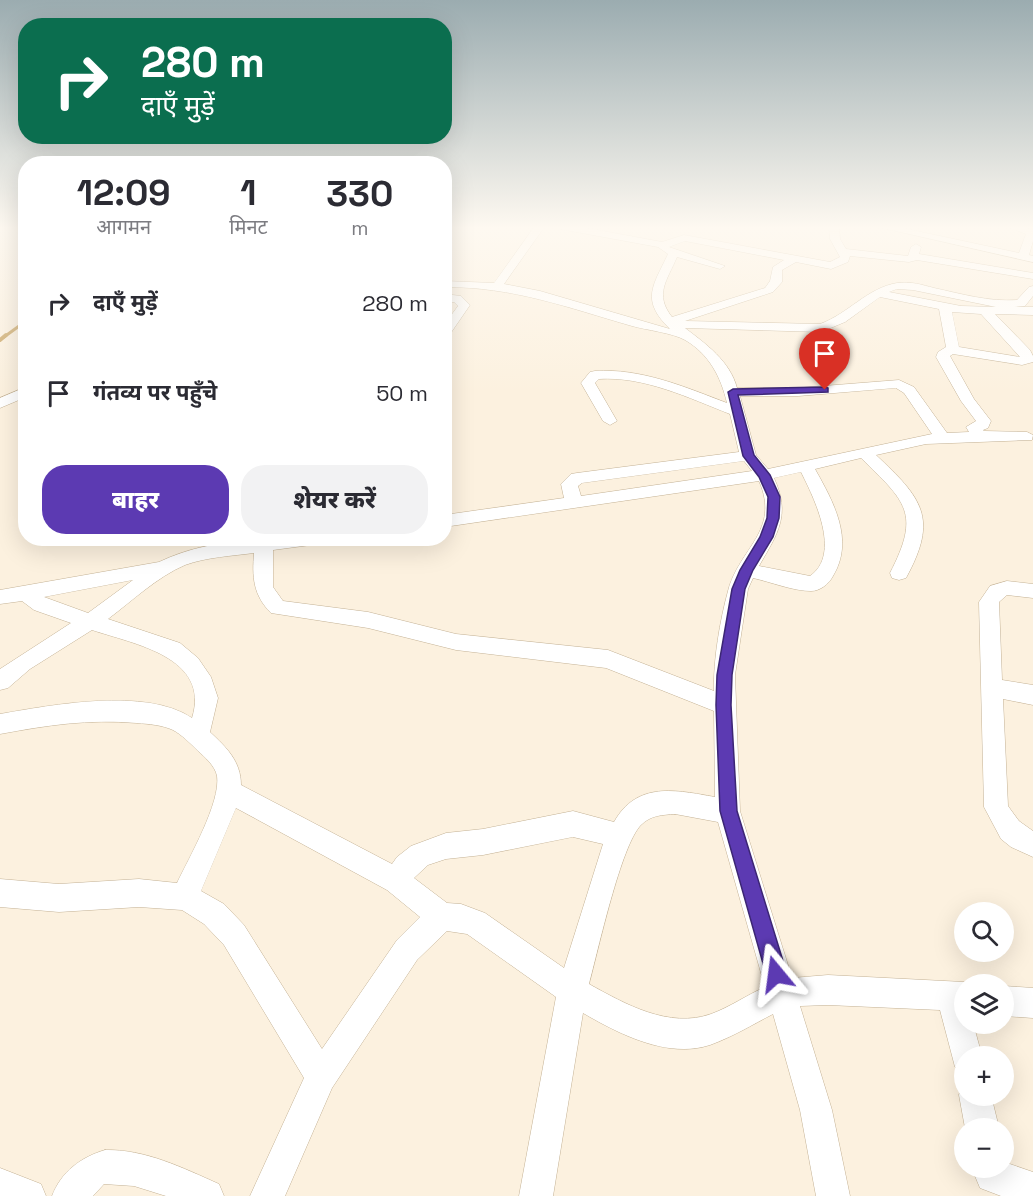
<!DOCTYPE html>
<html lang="hi">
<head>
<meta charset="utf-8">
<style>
	body { margin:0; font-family:"Space Grotesk","Noto Sans Devanagari",sans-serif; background:#f2f2f3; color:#2b2b33; height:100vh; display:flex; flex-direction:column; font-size:22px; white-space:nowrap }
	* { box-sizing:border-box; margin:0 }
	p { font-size:20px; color:#7c7c81 }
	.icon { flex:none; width:33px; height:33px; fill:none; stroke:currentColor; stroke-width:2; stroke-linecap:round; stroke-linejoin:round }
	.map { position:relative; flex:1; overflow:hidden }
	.details { position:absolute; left:18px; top:156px; width:434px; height:390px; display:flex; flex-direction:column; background:#fff; border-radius:24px; box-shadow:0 6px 24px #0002 }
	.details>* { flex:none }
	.hud { position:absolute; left:18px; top:18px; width:434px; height:126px; border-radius:24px; box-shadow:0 6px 24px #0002; background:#0b6e4f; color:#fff; overflow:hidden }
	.tools { position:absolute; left:954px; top:902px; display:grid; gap:12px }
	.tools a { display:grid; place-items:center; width:60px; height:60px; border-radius:50%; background:#fff; box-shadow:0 6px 24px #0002; font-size:30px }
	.pin { position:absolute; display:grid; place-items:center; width:51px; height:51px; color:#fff; margin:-62px -26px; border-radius:50% 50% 50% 0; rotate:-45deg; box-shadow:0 0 6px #0007 }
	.pin .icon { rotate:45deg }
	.me { position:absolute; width:66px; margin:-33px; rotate:344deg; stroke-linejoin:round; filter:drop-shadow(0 0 4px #0008) }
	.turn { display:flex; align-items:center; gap:21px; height:126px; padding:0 24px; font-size:27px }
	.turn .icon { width:78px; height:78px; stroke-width:2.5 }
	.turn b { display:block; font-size:42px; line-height:51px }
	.eta { display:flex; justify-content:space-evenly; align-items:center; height:102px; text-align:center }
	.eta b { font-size:36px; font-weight:800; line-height:42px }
	.cta { display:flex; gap:12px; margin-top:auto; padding:12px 24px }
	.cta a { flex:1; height:69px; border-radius:24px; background:#5c3ab2; color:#fff; font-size:24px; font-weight:800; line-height:69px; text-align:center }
	.cta a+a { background:#f2f2f3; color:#2b2b33 }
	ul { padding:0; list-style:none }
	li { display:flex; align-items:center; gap:18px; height:90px; padding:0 24px }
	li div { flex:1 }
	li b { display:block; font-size:22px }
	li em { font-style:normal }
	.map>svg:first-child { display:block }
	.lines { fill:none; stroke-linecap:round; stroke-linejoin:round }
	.stream-far1 { stroke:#c8a15c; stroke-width:3 }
	.stream { stroke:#c8a15c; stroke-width:4 }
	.street-casing { stroke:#c4b295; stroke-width:1 }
	.street { fill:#fff; fill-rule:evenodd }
	.route { fill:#5c3ab2; stroke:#3c2674; stroke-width:1.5 }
</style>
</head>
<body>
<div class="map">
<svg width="1033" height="1196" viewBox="0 0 1033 1196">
	<rect width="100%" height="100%" fill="#fcf1df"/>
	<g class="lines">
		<path class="stream-far1" d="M4 337 26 321"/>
		<path class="stream" d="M0 340 6 335"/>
		<g class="street-casing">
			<path id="street" d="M535 226H545L504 284 540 291 670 329C640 300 653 286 668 254L658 247 560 229 555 226H576L662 242 684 235 830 262 840 257 830 239 829 226H839L840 239 846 249 908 256 911 247 916 244 921 247 919 254 1033 273V279L917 260 909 262 850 256 848 262 831 269 796 262 782 270V282L773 292 685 321 820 324C848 314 867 288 897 283 910 281 923 285 934 288 962 294 989 302 1017 300L1029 287 1033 286V296L1025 306 1014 307H1033V315L995 314 1030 350 1033 356V362L1022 365 953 354 950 356 974 399 991 421 988 428 983 430 984 431 1027 432 1033 435 1032 440 926 444 876 455C922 498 939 518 906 578L899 580 892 578 890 573C921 513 906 502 861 458L815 469C833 501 855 540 833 576 829 584 820 591 811 591 793 591 771 582 753 578L748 589 735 675 740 811 792 978 828 975 964 982 969 984H964V1023H973L982 1056H964V1071L955 1067 940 1010 828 1005 800 1006 832 1110 850 1196H816L800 1110 773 1014C752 1025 732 1037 710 1045 668 1059 619 1034 583 1013L553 1196H519L556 997 467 934 447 931 417 960 332 1088 285 1196H250L304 1078 224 945 204 924 182 910 139 907 59 912 0 907V879L59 884 139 879 177 883C189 858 221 802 217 776 215 766 205 757 198 751 190 743 182 735 173 730 162 725 149 724 137 723 87 719 49 725 0 734V714C52 705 146 687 192 718 211 657 134 644 92 630L30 669 8 688 0 690V669L71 623 34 610 22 601 0 604V590L159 562C211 537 271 538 327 538L324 542 318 544 273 550V587L283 601 368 612 456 634 608 650 714 691C713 661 720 620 728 591 739 548 781 531 759 481L444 527V515L564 498 561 484 571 474 577 473 739 452 730 414C689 398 644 376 599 379L595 383 617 421 610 425 603 421 581 383 590 372 595 371C641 368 685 387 727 403 721 377 709 354 685 340 673 333 646 330 632 326 566 307 514 287 444 287V281L494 283ZM685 241 784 260 773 267 770 281 765 288 672 317C654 294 667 281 677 257L720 269 725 266 669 247ZM897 289 913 290 996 307 961 306 889 292ZM880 297 939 309 946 347 938 352 936 357 961 401 976 421 966 427 969 432 947 433 914 387 899 380 798 388H737C730 361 706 344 685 328L821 332 845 322ZM952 312 981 314 1020 357 959 347ZM896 388 904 393 932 434 768 469 756 455 740 396H798ZM744 461 752 471 581 496 578 486 582 483ZM801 472C814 498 842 554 810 576L759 566C778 533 791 515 774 478ZM254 553C252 577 253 595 271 613L368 628 456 650 606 668 714 711 715 797C676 790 637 781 614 822L573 811 483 829 446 833 411 846 397 857 392 864 241 785C241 761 226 747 210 732L218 698 211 677 198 658 180 643 108 619C132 601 157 577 185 565 207 557 232 556 254 553ZM133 580 88 613 44 597ZM236 808 387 890 420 917 397 940 322 1049 244 925 224 904 201 891ZM675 814 718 822 765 987C747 995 730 1007 711 1014 669 1029 625 1004 589 984 598 951 621 845 641 825 651 815 662 815 675 814ZM573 837 603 844 564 968 485 913 461 904 447 903 414 878 428 865 446 859 483 855Z
				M874 226H893L1019 253 1026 234 1006 226H1021L1033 230V241L1029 255 1033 256V262Z
				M444 294 461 296 470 305 448 337 444 338V325L458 306 454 302H444Z
				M26 387V397L0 408V398Z
				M1007 581 1033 584V598L1007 595 999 602 1002 680 1033 685V705L1003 699 1008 806 1019 821 1033 831V857L1011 847 1001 839 984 807 979 602 990 586Z
				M1004 986 1033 988V1018L1004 1016Z
				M964 1083V1095H991L999 1128H965L959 1095Z
				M105 1150C145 1149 183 1168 219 1184L224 1196H166L134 1186 104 1184 93 1196H52C61 1172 81 1157 105 1150Z
				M1004 1162 1033 1172V1196H1001L980 1188 975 1176 979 1167H1004Z
				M0 1168 41 1184 46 1196H0Z"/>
		</g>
		<use href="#street" class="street"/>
	</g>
	<linearGradient id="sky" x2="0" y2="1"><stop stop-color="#9bacb0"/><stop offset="0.58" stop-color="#fef9f1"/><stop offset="1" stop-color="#fef9f1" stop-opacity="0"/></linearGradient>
	<rect width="1033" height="393" fill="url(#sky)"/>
	<path class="route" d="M825 387 828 388V392L738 395 754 455 770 475 780 497 779 518 773 537 753 570 745 589 732 675 731 705 737 811 787 974 784 981 776 984 769 981 766 974 720 811 716 705 717 675 732 589 740 570 760 537 767 518 768 497 759 477 743 456 728 392 733 389Z"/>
</svg>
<div class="tools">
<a><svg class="icon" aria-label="search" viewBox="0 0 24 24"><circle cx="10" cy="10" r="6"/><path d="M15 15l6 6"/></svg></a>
<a><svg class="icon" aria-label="layers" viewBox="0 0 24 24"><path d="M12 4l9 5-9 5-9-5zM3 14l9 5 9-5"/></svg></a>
<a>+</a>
<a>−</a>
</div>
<div class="pin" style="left:825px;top:390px;background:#d93025"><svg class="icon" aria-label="arrive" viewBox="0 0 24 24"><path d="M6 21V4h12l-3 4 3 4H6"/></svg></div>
<svg class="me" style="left:776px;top:974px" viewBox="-20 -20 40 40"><path d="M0-17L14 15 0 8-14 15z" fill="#5c3ab2" stroke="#fff" stroke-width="4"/></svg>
<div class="hud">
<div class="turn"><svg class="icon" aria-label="right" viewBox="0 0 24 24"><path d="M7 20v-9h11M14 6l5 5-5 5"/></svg><div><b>280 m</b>दाएँ मुड़ें</div></div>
</div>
<section class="details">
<div class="eta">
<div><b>12:09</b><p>आगमन</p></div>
<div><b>1</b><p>मिनट</p></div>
<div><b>330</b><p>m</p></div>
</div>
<ul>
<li><svg class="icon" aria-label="right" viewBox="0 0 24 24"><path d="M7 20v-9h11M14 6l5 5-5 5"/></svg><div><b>दाएँ मुड़ें</b></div><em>280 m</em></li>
<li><svg class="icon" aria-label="arrive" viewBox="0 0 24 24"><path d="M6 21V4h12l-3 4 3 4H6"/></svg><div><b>गंतव्य पर पहुँचे</b></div><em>50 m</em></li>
</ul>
<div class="cta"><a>बाहर</a><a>शेयर करें</a></div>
</section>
</div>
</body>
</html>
